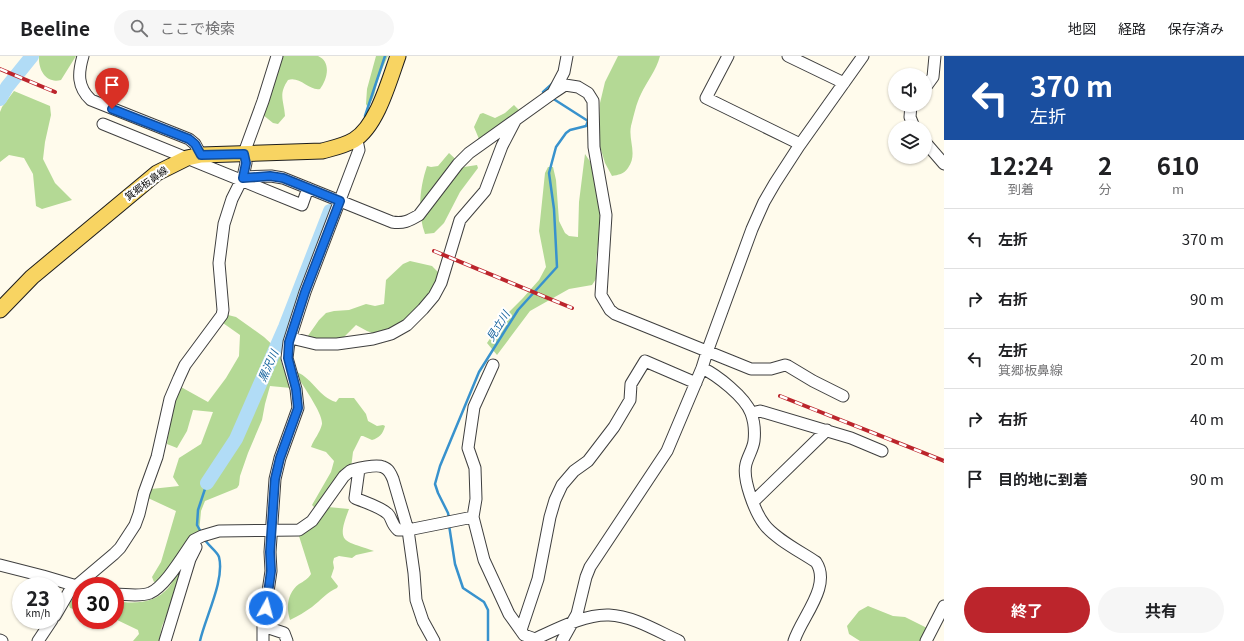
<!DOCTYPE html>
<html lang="ja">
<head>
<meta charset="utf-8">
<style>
	body { margin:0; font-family:Georgia,"Noto Sans JP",serif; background:#f6f6f6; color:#202124; height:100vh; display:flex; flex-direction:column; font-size:15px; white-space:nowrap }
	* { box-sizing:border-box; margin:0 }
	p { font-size:13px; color:#757577 }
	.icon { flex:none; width:22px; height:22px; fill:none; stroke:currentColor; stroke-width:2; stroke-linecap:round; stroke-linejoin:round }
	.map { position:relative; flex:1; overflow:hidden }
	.panel { display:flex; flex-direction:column; background:#fff; width:300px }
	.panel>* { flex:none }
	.guide { background:#1a4fa0; color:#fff; overflow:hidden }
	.fabs { position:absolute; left:888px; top:12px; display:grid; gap:8px }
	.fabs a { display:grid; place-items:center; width:44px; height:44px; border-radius:50%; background:#fff; box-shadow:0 1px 3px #0004; font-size:20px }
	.speed { position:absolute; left:12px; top:521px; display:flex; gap:8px; font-size:20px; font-weight:700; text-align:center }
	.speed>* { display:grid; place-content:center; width:52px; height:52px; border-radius:50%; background:#fff; box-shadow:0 1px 3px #0004; line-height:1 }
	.speed small { font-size:10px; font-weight:400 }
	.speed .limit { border:6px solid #d22; background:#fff; color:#111 }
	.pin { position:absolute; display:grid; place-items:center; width:34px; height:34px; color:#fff; margin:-41px -17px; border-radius:50% 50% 50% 0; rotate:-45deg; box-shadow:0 0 4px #0007 }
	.pin .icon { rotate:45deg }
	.me { position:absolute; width:44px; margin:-22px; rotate:7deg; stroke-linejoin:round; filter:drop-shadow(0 0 3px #0008) }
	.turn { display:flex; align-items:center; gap:14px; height:84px; padding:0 20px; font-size:18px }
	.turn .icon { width:52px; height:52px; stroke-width:2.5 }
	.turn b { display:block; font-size:28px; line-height:34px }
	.eta { display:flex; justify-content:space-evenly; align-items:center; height:68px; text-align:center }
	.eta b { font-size:24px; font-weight:700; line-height:28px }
	.cta { display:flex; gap:8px; margin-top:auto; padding:8px 20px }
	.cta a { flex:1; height:46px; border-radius:24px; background:#bc252c; color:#fff; font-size:16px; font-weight:700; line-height:46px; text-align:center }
	.cta a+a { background:#f6f6f6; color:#202124 }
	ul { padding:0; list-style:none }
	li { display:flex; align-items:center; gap:12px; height:60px; padding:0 20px; border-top:1px solid #e0e0e0 }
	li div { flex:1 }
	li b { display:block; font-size:15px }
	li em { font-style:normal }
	header { display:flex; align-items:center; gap:24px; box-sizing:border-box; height:56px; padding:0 20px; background:#fff; border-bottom:1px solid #e0e0e0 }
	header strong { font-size:19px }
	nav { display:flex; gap:22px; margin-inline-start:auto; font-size:14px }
	.search { width:280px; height:36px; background:#f6f6f6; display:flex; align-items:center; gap:10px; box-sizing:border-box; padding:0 14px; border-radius:22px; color:#757577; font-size:15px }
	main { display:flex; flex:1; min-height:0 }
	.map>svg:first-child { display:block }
	.forest { fill:#b4d995 }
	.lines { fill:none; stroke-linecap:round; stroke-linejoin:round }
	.stream { stroke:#3892cd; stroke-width:2.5 }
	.river { stroke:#b1dcf6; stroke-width:14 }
	.minor-casing { stroke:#3f3f3f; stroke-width:13 }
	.major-casing { stroke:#1d1d1d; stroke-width:17 }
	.minor { stroke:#fff; stroke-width:11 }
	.major { stroke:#f8d462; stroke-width:15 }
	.rail-casing { stroke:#bc252c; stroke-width:4 }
	.rail { stroke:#fff; stroke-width:2.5; stroke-dasharray:8; stroke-linecap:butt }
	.route-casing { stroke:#114b97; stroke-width:10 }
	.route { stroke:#1a73e8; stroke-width:7 }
	.labels { text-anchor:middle; stroke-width:4; stroke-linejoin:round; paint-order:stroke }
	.street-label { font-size:10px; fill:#0c0c0c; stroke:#fff }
	.water-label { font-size:11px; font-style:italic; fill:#16639d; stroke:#fff }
</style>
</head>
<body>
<header>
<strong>Beeline</strong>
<div class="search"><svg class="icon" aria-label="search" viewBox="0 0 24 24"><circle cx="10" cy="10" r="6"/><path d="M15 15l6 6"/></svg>ここで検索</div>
<nav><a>地図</a><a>経路</a><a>保存済み</a></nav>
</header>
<main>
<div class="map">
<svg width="944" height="585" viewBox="0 0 944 585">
	<rect width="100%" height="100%" fill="#fffbec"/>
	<path class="forest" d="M39 0H76L61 24C46 28 38 14 39 0Z
		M280 0C287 0 313 0 318 0 332 6 327 24 320 33 309 35 300 20 288 24 278 39 284 44 285 60L278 68 273 67 263 59Z
		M376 0H388C384 8 381 16 378 24 375 33 375 44 367 50L366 48 367 33Z
		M618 0H660C656 15 647 25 641 38 636 48 634 59 631 70 628 84 638 98 628 112 624 118 618 119 612 120L605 107 599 87 600 47 605 26Z
		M14 35 50 50 51 59 45 86 43 103 55 127 72 144 42 153 36 150 33 118 24 102 9 99 0 106V56L2 51Z
		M514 49 520 55 485 81 479 83 474 71 480 58 483 57 495 62 505 57Z
		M449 97 464 111 477 109 478 112 460 136 444 167 434 177 425 178C417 156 420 131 427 110L431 111 438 110Z
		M585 98 591 107 601 163 596 205V223L592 229 569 233 530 255 497 299 487 287 505 260 523 242 539 224 546 211 539 175 545 117 548 111H553L556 124 559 165 565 177 569 180 578 181 579 146Z
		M410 205 432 210 439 217 433 234 403 267 384 276 375 278 367 275 356 269 342 283 305 284 319 264 326 257 334 255 349 254 366 248 375 250 384 248 386 224 403 208Z
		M228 259 236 261 264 281 279 295 282 308 291 332 270 330 265 348 262 364 248 397 240 420 239 429 237 432 205 445 201 455 199 477 160 525 154 526 152 521 161 506 176 455 148 442 151 433 179 430 173 421 179 402 201 388 213 356 193 354 187 375 177 392 167 388 173 346 181 331 208 346 226 322 239 300 240 279 223 267Z
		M297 316C313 323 319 341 336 346L339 342H354L366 358 368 365 377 370 383 369 385 370C383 378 379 382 372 384L363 380H361L353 396 351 412 317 454 312 449 331 416 334 405 326 396 311 391C314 383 320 377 322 368 323 357 302 329 296 318Z
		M328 451 349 453C335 489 345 484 374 495L356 499 352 502 339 500 334 502 333 506 334 512 331 521 338 530 337 532C327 536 321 544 312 551 305 556 298 560 290 564 286 552 287 537 299 528 304 525 308 523 311 518L298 477Z
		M182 511 178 522 175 540 162 570 159 585H133L139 578 138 574 115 563V545C134 548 155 548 169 531 173 526 176 518 180 512Z
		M76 536 81 537V555L70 552 69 549Z
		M868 550 893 560 905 561 927 572 920 585H860L849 578 847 570 859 555Z"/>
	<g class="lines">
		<path class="stream" d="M546 38 543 36 553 27
			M365 60 385 0
			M449 462 448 457 438 437 435 428 440 410 479 316 518 254 557 211 554 153 549 117 556 91 566 77 570 74 586 70 588 65 552 42
			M449 469 455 508 463 532 484 546 488 554V585
			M202 478 197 469 198 454 207 427
			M200 585C205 562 225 524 219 501 217 495 207 489 204 482"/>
		<path class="river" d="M0 43 7 31 32 0
			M207 427 236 383 285 271 330 155"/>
		<g class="minor-casing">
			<path id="minor" d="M83 0C78 17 77 31 91 44L189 83 195 88 201 99
				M728 0 706 42 800 88
				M788 0 844 27
				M925 32 933 21 935 0
				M554 35 564 16 567 0
				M911 49 910 61 914 71
				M103 68 302 149 308 132
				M925 86 944 108
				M243 121 271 120 283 122 392 166C403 168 409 165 419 159L458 108 469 97 553 37 565 29 578 31 588 37 593 45 594 91 606 159 601 239 610 254 615 258 751 313H771L785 309 788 310 813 325 843 340
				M291 282 316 288H337L373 283 391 278 407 269 423 253 434 240 441 227 460 164 485 135 502 90 515 65
				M493 309 474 351 468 392 475 412 476 443 473 461 484 504 509 558 524 579 535 583C557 573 585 558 609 559 633 560 657 575 679 585
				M702 312C717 319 745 341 751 357 754 365 755 376 754 385 753 393 748 400 746 408 742 423 755 456 764 468 774 482 801 496 816 506 832 530 801 562 794 585
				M751 357 760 355 851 382 882 395
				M359 413 355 442C364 446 381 451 388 458 392 462 391 468 398 474H408L473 461
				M753 446 827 374
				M0 509 43 520 80 531
				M115 538C126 538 139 541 150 537 165 531 184 498 194 484L202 480 219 475 299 474 312 465 344 420C347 418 349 415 352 414 360 412 376 408 383 411 389 413 391 418 393 423L408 474 414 517 416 544 423 565 434 585
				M55 560 69 536 114 498 120 492 135 469 139 458 144 437 157 401 170 343 179 322 185 309 222 259 223 254 219 207 224 168 232 143 243 121 246 107 244 97 263 45 277 0
				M263 570 284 577 287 585
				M521 574 538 523 550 461 555 444 562 429 574 415 588 405 614 371 630 344 631 328 645 305 696 327
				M0 584 2 585
				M38 585 52 564
				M165 585 190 503 196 491
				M263 585V570L271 515 270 496 275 423 280 402 298 352 296 333 287 302 289 286 305 236 359 94 358 89 354 84
				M562 585 577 558 586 521 590 511 667 395 702 312 707 296 752 173 764 146 775 127 799 90 863 0
				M926 585 944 550"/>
		</g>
		<g class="major-casing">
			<path id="major" d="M0 254 32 221 157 117 187 102 201 99 322 95C333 92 344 90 354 84 377 70 389 25 398 0"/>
		</g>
		<use href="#minor" class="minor"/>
		<use href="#major" class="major"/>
		<g class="rail-casing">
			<path id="rail" d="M0 13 55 36
				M434 195 572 252
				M780 340 944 405"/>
		</g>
		<use href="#rail" class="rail"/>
	</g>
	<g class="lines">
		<g class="route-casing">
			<path id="route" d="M112 53 189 83 195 88 201 99 244 98 246 107 243 122 270 120 283 122 340 145 305 236 289 286 288 302 296 333 298 352 280 402 275 423 270 496 271 515 266 552"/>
		</g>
		<use href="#route" class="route"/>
	</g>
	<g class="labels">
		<g class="street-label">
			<text transform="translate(146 127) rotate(-36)" y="4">箕郷板鼻線</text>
		</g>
		<g class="water-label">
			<text transform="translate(498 270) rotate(-58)" y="4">見立川</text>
			<text transform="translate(268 310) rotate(-66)" y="4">黒沢川</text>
		</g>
	</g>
</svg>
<div class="fabs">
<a><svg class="icon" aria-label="sound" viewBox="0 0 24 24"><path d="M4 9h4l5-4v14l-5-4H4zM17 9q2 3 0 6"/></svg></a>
<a><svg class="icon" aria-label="layers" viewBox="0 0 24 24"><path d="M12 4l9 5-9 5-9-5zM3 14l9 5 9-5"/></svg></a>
</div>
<div class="speed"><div>23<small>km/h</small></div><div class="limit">30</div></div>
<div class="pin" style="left:112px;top:53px;background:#d93025"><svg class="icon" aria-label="arrive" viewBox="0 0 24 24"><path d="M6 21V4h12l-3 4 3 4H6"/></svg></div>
<svg class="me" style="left:266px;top:552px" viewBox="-20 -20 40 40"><circle r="17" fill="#1a73e8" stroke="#fff" stroke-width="3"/><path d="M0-11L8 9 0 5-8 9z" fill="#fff"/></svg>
</div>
<section class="panel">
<div class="guide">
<div class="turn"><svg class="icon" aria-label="left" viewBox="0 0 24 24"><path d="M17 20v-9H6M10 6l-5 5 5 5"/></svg><div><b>370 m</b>左折</div></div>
</div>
<div class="eta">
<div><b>12:24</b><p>到着</p></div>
<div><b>2</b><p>分</p></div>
<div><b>610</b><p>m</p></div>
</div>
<ul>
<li><svg class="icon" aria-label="left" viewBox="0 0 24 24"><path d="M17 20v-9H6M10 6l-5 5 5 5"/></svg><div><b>左折</b></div><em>370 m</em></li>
<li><svg class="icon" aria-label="right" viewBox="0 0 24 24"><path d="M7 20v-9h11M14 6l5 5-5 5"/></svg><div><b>右折</b></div><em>90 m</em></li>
<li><svg class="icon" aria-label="left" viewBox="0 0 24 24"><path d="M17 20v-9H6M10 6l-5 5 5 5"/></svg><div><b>左折</b><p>箕郷板鼻線</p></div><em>20 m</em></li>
<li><svg class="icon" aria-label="right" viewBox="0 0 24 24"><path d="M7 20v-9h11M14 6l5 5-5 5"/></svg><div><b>右折</b></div><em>40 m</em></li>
<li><svg class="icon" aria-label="arrive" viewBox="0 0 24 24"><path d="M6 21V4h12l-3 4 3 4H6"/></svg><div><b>目的地に到着</b></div><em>90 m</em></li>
</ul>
<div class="cta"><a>終了</a><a>共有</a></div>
</section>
</main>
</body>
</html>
